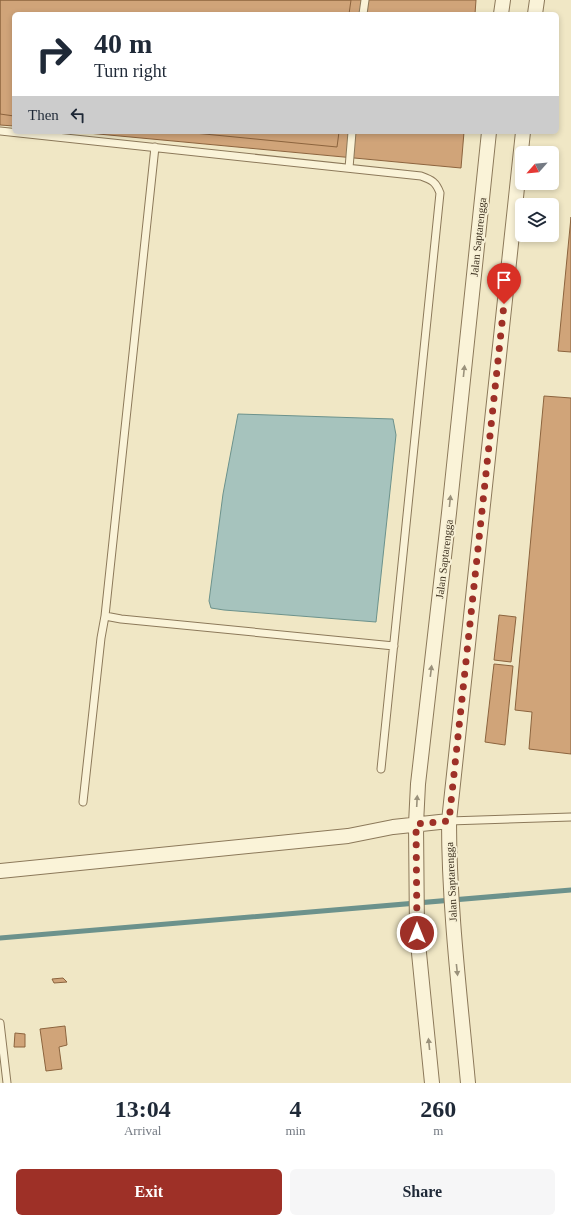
<!DOCTYPE html>
<html lang="en">
<head>
<meta charset="utf-8">
<style>
	body { margin:0; font-family:Georgia,serif; background:#f6f6f7; color:#1f2937; height:100vh; display:flex; flex-direction:column; font-size:15px; white-space:nowrap }
	* { box-sizing:border-box; margin:0 }
	p { font-size:13px; color:#747a83 }
	.icon { flex:none; width:22px; height:22px; fill:none; stroke:currentColor; stroke-width:2; stroke-linecap:round; stroke-linejoin:round }
	.map { position:relative; height:1083px; overflow:hidden }
	.panel { display:flex; flex-direction:column; background:#fff; flex:1 }
	.panel>* { flex:none }
	.banner { position:absolute; left:12px; top:12px; width:547px; height:122px; border-radius:6px; box-shadow:0 2px 6px #0003; background:#fff; color:#1f2937; overflow:hidden }
	.needle { width:26px; rotate:243deg }
	.fabs { position:absolute; left:515px; top:146px; display:grid; gap:8px }
	.fabs a { display:grid; place-items:center; width:44px; height:44px; border-radius:6px; background:#fff; box-shadow:0 2px 6px #0003; font-size:20px }
	.pin { position:absolute; display:grid; place-items:center; width:34px; height:34px; color:#fff; margin:-41px -17px; border-radius:50% 50% 50% 0; rotate:-45deg; box-shadow:0 0 4px #0007 }
	.pin .icon { rotate:45deg }
	.me { position:absolute; width:44px; margin:-22px; rotate:0deg; stroke-linejoin:round; filter:drop-shadow(0 0 3px #0008) }
	.turn { display:flex; align-items:center; gap:14px; height:84px; padding:0 16px; font-size:18px }
	.turn .icon { width:52px; height:52px; stroke-width:2.5 }
	.turn b { display:block; font-size:28px; line-height:34px }
	.then { display:flex; align-items:center; height:38px; padding:0 16px; background:#0003; gap:8px; font-size:15px }
	.eta { display:flex; justify-content:space-evenly; align-items:center; height:68px; text-align:center }
	.eta b { font-size:24px; font-weight:700; line-height:28px }
	.button { display:flex; gap:8px; margin-top:auto; padding:8px 16px }
	.button a { flex:1; height:46px; border-radius:6px; background:#9e3027; color:#fff; font-size:16px; font-weight:700; line-height:46px; text-align:center }
	.button a+a { background:#f6f6f7; color:#1f2937 }
	.map>svg:first-child { display:block }
	.water { fill:#a6c3bd; stroke:#6c928c }
	.lines { fill:none; stroke-linecap:round; stroke-linejoin:round }
	.stream { stroke:#6c928c; stroke-width:5 }
	.building { fill:#d0a479; stroke:#8c643e }
	.lane-casing { stroke:#8c795a; stroke-width:9 }
	.street-casing { stroke:#8c795a; stroke-width:16 }
	.lane { stroke:#faf3d8; stroke-width:7 }
	.street { stroke:#faf3d8; stroke-width:14 }
	.oneway { fill:#9a917b }
	.route { stroke:#9e3027; stroke-width:7; stroke-dasharray:0 12.6 }
	.labels { text-anchor:middle; stroke-width:4; stroke-linejoin:round; paint-order:stroke }
	.street-label { font-size:11px; fill:#3b2f1e; stroke:#f7f0d5 }
</style>
</head>
<body>
<div class="map">
<svg width="571" height="1083" viewBox="0 0 571 1083">
	<rect width="100%" height="100%" fill="#f0e7c5"/>
	<path class="water" d="M238 414 393 419 396 435 376 622 224 610 211 608 209 601 223 494Z"/>
	<g class="lines">
		<path class="stream" d="M0 938 571 890"/>
	</g>
	<path class="building" d="M0 0H476L475 14H14V126L0 125Z
		M0 0H351L349 14H14V116L0 114Z
		M77 132H464L461 168Z
		M184 132H339L337 147Z
		M571 217V352L558 351Z
		M544 396 571 398V754L529 749 532 712 515 710Z
		M499 615 516 617 511 662 494 660Z
		M494 664 513 666 505 745 485 742Z
		M63 978 67 982 54 983 52 979Z
		M65 1026 67 1045 59 1047 62 1069 46 1071 40 1029Z
		M15 1033 25 1034V1047H14Z"/>
	<g class="lines">
		<g class="lane-casing">
			<path id="lane" d="M363 14 365 0
				M0 131 421 176C432 180 436 182 440 193L381 769
				M349 168 352 132
				M105 616 155 147
				M83 802 101 638 105 616 121 619 394 646
				M449 821 571 817
				M0 1023 7 1083"/>
		</g>
		<g class="street-casing">
			<path id="street" d="M501 14 503 0
				M535 14 537 0
				M0 871 348 836 393 827 449 821
				M432 1083 417 933 416 824 418 784 449 513 489 132
				M468 1083C460 996 449 908 449 821L523 132"/>
		</g>
		<use href="#lane" class="lane"/>
		<use href="#street" class="street"/>
	</g>
	<defs><path id="oneway-solid" d="M-6-.8H1V-3.2L6.5 0L1 3.2V.8H-6Z"/></defs>
	<g class="oneway">
		<use href="#oneway-solid" transform="translate(464 371) rotate(-84)"/>
		<use href="#oneway-solid" transform="translate(450 501) rotate(-84)"/>
		<use href="#oneway-solid" transform="translate(431 671) rotate(-83)"/>
		<use href="#oneway-solid" transform="translate(417 801) rotate(-87)"/>
		<use href="#oneway-solid" transform="translate(457 970) rotate(84)"/>
		<use href="#oneway-solid" transform="translate(429 1044) rotate(-96)"/>
	</g>
	<g class="lines">
		<path class="route" d="M417 933 416 824 449 821 504 304"/>
	</g>
	<g class="labels">
		<g class="street-label">
			<text transform="translate(478 237) rotate(-84)" y="4">Jalan Saptarengga</text>
			<text transform="translate(444 559) rotate(-83)" y="4">Jalan Saptarengga</text>
			<text transform="translate(451 882) rotate(-93)" y="4">Jalan Saptarengga</text>
		</g>
	</g>
</svg>
<div class="fabs">
<a><svg class="needle" viewBox="-14 -14 28 28"><path d="M0-13l5 13h-10z" fill="#e53935"/><path d="M0 13l5-13h-10z" fill="#747a83"/></svg></a>
<a><svg class="icon" aria-label="layers" viewBox="0 0 24 24"><path d="M12 4l9 5-9 5-9-5zM3 14l9 5 9-5"/></svg></a>
</div>
<div class="pin" style="left:504px;top:304px;background:#d93025"><svg class="icon" aria-label="arrive" viewBox="0 0 24 24"><path d="M6 21V4h12l-3 4 3 4H6"/></svg></div>
<svg class="me" style="left:417px;top:933px" viewBox="-20 -20 40 40"><circle r="17" fill="#9e3027" stroke="#fff" stroke-width="3"/><path d="M0-11L8 9 0 5-8 9z" fill="#fff"/></svg>
<div class="banner">
<div class="turn"><svg class="icon" aria-label="right" viewBox="0 0 24 24"><path d="M7 20v-9h11M14 6l5 5-5 5"/></svg><div><b>40 m</b>Turn right</div></div>
<div class="then">Then<svg class="icon" aria-label="left" viewBox="0 0 24 24"><path d="M17 20v-9H6M10 6l-5 5 5 5"/></svg></div>
</div>
</div>
<section class="panel">
<div class="eta">
<div><b>13:04</b><p>Arrival</p></div>
<div><b>4</b><p>min</p></div>
<div><b>260</b><p>m</p></div>
</div>
<div class="button"><a>Exit</a><a>Share</a></div>
</section>
</body>
</html>
